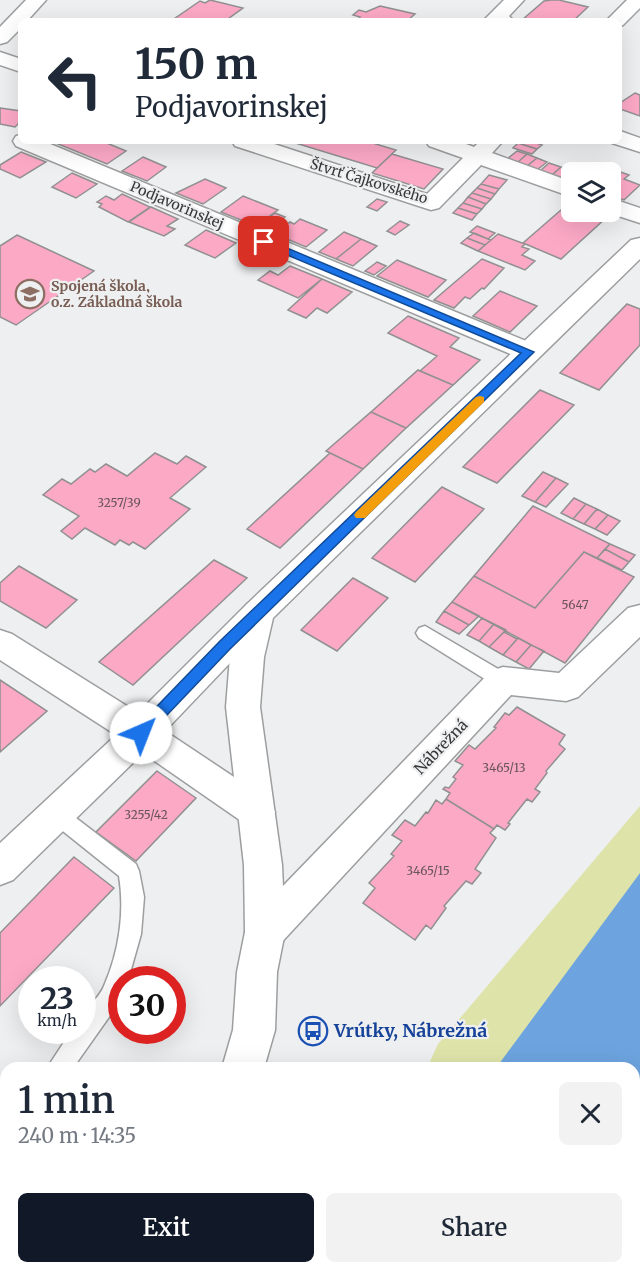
<!DOCTYPE html>
<html lang="en">
<head>
<meta charset="utf-8">
<style>
	body { margin:0; font-family:Merriweather,serif; background:#f2f2f3; color:#1f2937; height:100vh; display:flex; flex-direction:column; font-size:22px; white-space:nowrap }
	* { box-sizing:border-box; margin:0 }
	p { font-size:20px; color:#747a83 }
	.icon { flex:none; width:33px; height:33px; fill:none; stroke:currentColor; stroke-width:2; stroke-linecap:round; stroke-linejoin:round }
	.map { position:relative; flex:1; overflow:hidden }
	.panel { position:absolute; left:0px; top:1062px; width:640px; height:212px; display:flex; flex-direction:column; background:#fff; border-radius:18px 18px 0 0; box-shadow:0 6px 24px #0002 }
	.panel>* { flex:none }
	.hud { position:absolute; left:18px; top:18px; width:604px; height:126px; border-radius:9px; box-shadow:0 6px 24px #0002; background:#fff; color:#1f2937; overflow:hidden }
	.controls { position:absolute; left:561px; top:162px; display:grid; gap:12px }
	.controls a { display:grid; place-items:center; width:60px; height:60px; border-radius:9px; background:#fff; box-shadow:0 6px 24px #0002; font-size:30px }
	.speed { position:absolute; left:18px; top:966px; display:flex; gap:12px; font-size:30px; font-weight:700; text-align:center }
	.speed>* { display:grid; place-content:center; width:78px; height:78px; border-radius:50%; background:#fff; box-shadow:0 6px 24px #0002; line-height:1 }
	.speed small { font-size:15px; font-weight:400 }
	.speed .limit { border:9px solid #d22; background:#fff; color:#111 }
	.pin { position:absolute; display:grid; place-items:center; width:51px; height:51px; color:#fff; margin:-26px; border-radius:12px; box-shadow:0 3px 9px #0006 }
	.me { position:absolute; width:66px; margin:-33px; rotate:44deg; stroke-linejoin:round; filter:drop-shadow(0 0 4px #0008) }
	.turn { display:flex; align-items:center; gap:21px; height:126px; padding:0 18px; font-size:27px }
	.turn .icon { width:78px; height:78px; stroke-width:2.5 }
	.turn b { display:block; font-size:42px; line-height:51px }
	.round { display:grid; place-items:center; flex:none; width:63px; height:63px; border-radius:9px; background:#f2f2f3 }
	.overview { display:flex; align-items:center; justify-content:space-between; height:102px; padding:0 18px }
	h1 { font-size:36px; font-weight:600; line-height:45px }
	.cta { display:flex; gap:12px; margin-top:auto; padding:12px 18px }
	.cta a { flex:1; height:69px; border-radius:9px; background:#111827; color:#fff; font-size:24px; font-weight:600; line-height:69px; text-align:center }
	.cta a+a { background:#f2f2f3; color:#1f2937 }
	.map>svg:first-child { display:block }
	.green { fill:#dee4a9 }
	.water { fill:#6da4df }
	.building { fill:#fca9c6; stroke:#919090; stroke-width:1.5 }
	.lines { fill:none; stroke-linecap:round; stroke-linejoin:round }
	.service-casing { stroke:#9d9e9f; stroke-width:3 }
	.minor-casing { stroke:#9d9e9f; stroke-width:3 }
	.tertiary-casing { stroke:#9d9e9f; stroke-width:3 }
	.service { fill:#fff; fill-rule:evenodd }
	.minor { fill:#fff; fill-rule:evenodd }
	.tertiary { fill:#fff; fill-rule:evenodd }
	.route { fill:#1a73e8; stroke:#114b97; stroke-width:1.5 }
	.slow { fill:#f59e0b }
	.labels { text-anchor:middle; stroke-width:4.5; stroke-linejoin:round; paint-order:stroke }
	.number-label { font-size:12px; fill:#69545c }
	.far-street-label { font-size:14px; fill:#383839; stroke:#eeeff0 }
	.far-education-label { font-size:14px; font-weight:bold; fill:#785e54; stroke:#eeeff0; text-anchor:start }
	.street-label { font-size:15px; fill:#383839; stroke:#eeeff0 }
	.near-transit-label { font-size:18px; font-weight:bold; fill:#164399; stroke:#eeeff0; text-anchor:start }
</style>
</head>
<body>
<div class="map">
<svg width="640" height="1273" viewBox="0 0 640 1273">
	<rect width="100%" height="100%" fill="#eeeff0"/>
	<path class="green" d="M640 806V1273H338L340 1268H634V1068H427L438 1044Z"/>
	<path class="water" d="M640 873V1162L635 1173 634 1068H496Z
		M374 1268H589L586 1273H371Z"/>
	<path class="building" d="M210 0 243 8 225 21H171L200 1 205 3Z
		M551 0H559L588 7 573 21 522 20 544 1Z
		M380 6 415 14 407 21H355L360 17 353 15 359 10 366 12Z
		M635 93 640 95V116L620 109V103Z
		M0 108 21 111V121L15 127 0 124Z
		M51 141H102L126 151 107 164Z
		M289 141H366L396 150 377 168Z
		M520 141H531L542 145 537 149 518 143Z
		M518 143 524 145 537 149 532 154 513 148Z
		M517 151 527 154 517 163 507 159Z
		M21 152 46 162 20 178 0 169V165Z
		M392 154 443 169 424 189 372 173Z
		M527 154 537 158 527 166 517 163Z
		M143 157 166 167 147 181 122 171Z
		M537 158 547 162 537 170 527 166Z
		M549 163 561 167 552 175 540 171Z
		M561 167 571 171 563 179 552 175Z
		M615 170 629 175 624 179 640 185 624 200 610 195V172H605L607 171 612 173Z
		M72 173 97 184 76 198 52 187Z
		M489 175 507 180 499 189 481 184Z
		M205 179 226 188 203 204 176 193Z
		M481 184 499 189 495 194 477 188Z
		M477 188 495 194 491 199 472 193Z
		M472 193 491 199 486 204 468 197Z
		M122 194 150 207 128 222 99 207 102 204 97 202 106 196 114 200Z
		M243 196 278 210 256 226 221 212Z
		M468 197 486 204 482 209 463 203Z
		M377 199 387 202 377 211 367 207Z
		M463 203 482 209 477 214 458 208Z
		M569 203 572 204V212H591L607 217 561 259 523 243Z
		M151 207 178 219 167 226 175 229 164 236 129 222Z
		M458 208 477 214 472 220 453 213Z
		M275 213 285 217 268 230 258 226Z
		M300 219 327 230 306 247 275 234 290 222 294 224Z
		M400 221 409 225 395 235 387 231Z
		M477 226 495 233 488 239 470 232Z
		M206 230 236 243 215 258 185 245Z
		M344 232 361 239 336 259 319 252Z
		M474 233 488 239 491 240 485 245 467 238Z
		M498 234 525 244 522 247 529 249 522 255 535 261 525 270 478 251Z
		M17 235 94 271 16 325 0 317V246Z
		M467 238 485 245 478 251 461 243Z
		M361 239 377 246 353 266 336 259Z
		M482 259 504 268 484 289 482 288 470 299 465 297 454 308 434 300Z
		M397 260 446 280 428 297 377 276Z
		M377 262 386 266 374 275 365 271Z
		M290 266 322 279 298 298 258 280 270 271 278 275Z
		M322 279 352 292 327 313 317 308 306 318 288 310Z
		M500 291 537 306 510 332 473 316Z
		M627 304 640 309V345L599 390 560 373Z
		M408 316 459 338 450 347 480 360 453 385 420 371 437 356 388 333Z
		M418 370 453 385 406 428 371 412Z
		M540 390 574 405 497 483 463 467Z
		M371 412 406 428 363 469 326 451Z
		M155 453 177 464 186 456 206 467 170 498 190 509 145 549 133 542 129 545 120 540 115 545 85 528 72 539 61 531 79 516 43 495 62 479 71 484 90 469 95 472 106 464 127 476Z
		M330 453 363 469 280 548 247 529Z
		M543 472 556 478 535 502 522 496Z
		M556 478 568 484 546 507 535 502Z
		M442 487 484 509 415 582 372 558Z
		M574 498 586 504 573 519 561 513Z
		M586 504 597 509 584 524 573 519Z
		M533 506 610 544 597 558 584 552 535 608 474 576Z
		M597 509 608 515 595 529 584 524Z
		M608 515 620 521 607 535 595 529Z
		M610 544 635 555 629 562 605 549Z
		M605 549 629 562 622 570 597 558Z
		M584 552 634 577 565 663 452 602 474 576 535 608Z
		M214 560 247 578 133 685 99 662Z
		M19 566 77 600 46 628 0 601V583Z
		M353 578 388 598 337 651 301 630Z
		M452 602 479 616 469 625 444 611Z
		M444 611 469 625 459 634 436 622Z
		M482 618 494 624 479 641 467 635Z
		M494 624 506 630 489 647 479 641Z
		M504 632 517 639 503 655 489 647Z
		M518 638 531 645 516 662 503 655Z
		M531 645 544 651 529 669 516 662Z
		M0 680 47 711 0 752Z
		M517 707 565 735 559 744 565 749 546 771 547 773 535 789 540 792 532 802 527 799 508 823 510 824 505 830 497 825 494 829 446 799 450 793 443 789 445 787 449 788 456 779 453 777 463 765 455 761 469 745 475 749 496 728 494 727 505 713 509 715Z
		M157 771 196 798 136 861 96 832Z
		M446 799 494 829 490 833 496 838 475 869 481 873 472 884 466 881 444 906 446 908 431 929 426 925 415 940 363 903 375 888 369 883 394 856 391 854 402 841 392 835 405 820 415 826 426 812 428 813 436 800 442 804Z
		M74 857 114 888 0 1006V933Z
		M6 1231V1268L62 1269 59 1273H0V1233L3 1236Z"/>
	<g class="lines">
		<g class="service-casing">
			<path id="service" d="M425 626 510 676 512 681 510 686 503 688 496 686 419 638 416 633 419 628Z
				M56 805 63 808 136 864 139 871 144 897 141 934 128 980H122L121 1000 73 1068H47L72 1030H82C82 1004 95 1006 104 986 119 952 125 912 119 876L49 820 46 814 49 808Z
				M6 1126V1156L0 1158V1128Z"/>
		</g>
		<g class="minor-casing">
			<path id="minor" d="M26 0H46L27 21H21V28L7 42 0 44V27Z
				M504 0H524L509 16 514 21H487L485 19Z
				M627 0H640V8L623 25 620 26V21H606Z
				M0 52 21 59V72L0 65Z
				M620 131 640 138V152L612 143 611 141H620Z
				M21 135V141H43L538 346 542 352 538 358 529 360 520 358 16 146 13 141 16 136Z
				M232 141H265L427 194 463 158 429 146 426 141H458L474 147 480 141H503L492 153 572 182V197L481 165 439 208 431 210 235 146Z
				M610 198 640 208V223L606 212H610Z
				M258 601 269 604 274 613 269 622 165 731 270 801 275 812 270 823 257 828 244 823 143 753 13 880 0 885V843L116 735 0 660V630L12 634 138 713 247 604Z
				M640 605V637L578 697 566 701 511 695 279 945 265 950 251 945 245 932 251 919 491 671 503 667 559 673 628 608Z"/>
		</g>
		<g class="tertiary-casing">
			<path id="tertiary" d="M640 238V259L273 618 264 657 260 707 282 865 285 932 277 972 275 1030 264 1068H222L233 1030 237 972 245 932 244 865 226 707 230 657 242 613 247 604 631 240Z
				M142 1268H190L188 1273H140Z"/>
		</g>
		<use href="#service" class="service"/>
		<use href="#minor" class="minor"/>
		<use href="#tertiary" class="tertiary"/>
	</g>
	<path class="route" d="M261 240H268L534 352 230 649 146 737H136L134 733 136 728 220 641 521 353 261 244Z"/>
	<path class="slow" d="M480 396 484 397V402L365 518H356L354 515 356 512 476 397Z"/>
	<defs>
		<g id="school-ring" transform="scale(1.5)"><circle r="9.5" fill="#eeeff0" stroke="#8d6e63" stroke-width="1.5"/><path d="M0-5L7-2L0 1L-7-2ZM-4 1L0 2.5L4 1V4Q0 6-4 4Z" fill="#8d6e63"/></g>
		<g id="bus-ring" transform="scale(1.5)"><circle r="9.5" fill="#eeeff0" stroke="#1a4fb4" stroke-width="1.5"/><path d="M-5-6H5V4H4V6H2V4H-2V6H-4V4H-5ZM-3.5-4V0h7V-4ZM-3.5 1.2v1.5H-2V1.2ZM2 1.2v1.5H3.5V1.2Z" fill="#1a4fb4"/></g>
	</defs>
	<g fill-rule="evenodd">
		<use href="#school-ring" x="30" y="294"/>
		<use href="#bus-ring" x="313" y="1031"/>
	</g>
	<g class="labels">
		<g class="number-label">
			<text x="119" y="507">3257/39</text>
			<text x="575" y="609">5647</text>
			<text x="504" y="772">3465/13</text>
			<text x="146" y="819">3255/42</text>
			<text x="428" y="875">3465/15</text>
		</g>
		<g class="far-street-label">
			<text transform="translate(369 181) rotate(17)" y="5">Štvrť Čajkovského</text>
			<text transform="translate(177 205) rotate(23)" y="5">Podjavorinskej</text>
		</g>
		<g class="far-education-label">
			<text x="51" y="291">Spojená škola,<tspan x="51" dy="16">o.z. Základná škola</tspan></text>
		</g>
		<g class="street-label">
			<text transform="translate(441 747) rotate(-46)" y="5">Nábrežná</text>
		</g>
		<g class="near-transit-label">
			<text x="334" y="1037">Vrútky, Nábrežná</text>
		</g>
	</g>
</svg>
<div class="controls">
<a><svg class="icon" aria-label="layers" viewBox="0 0 24 24"><path d="M12 4l9 5-9 5-9-5zM3 14l9 5 9-5"/></svg></a>
</div>
<div class="speed"><div>23<small>km/h</small></div><div class="limit">30</div></div>
<div class="pin" style="left:264px;top:242px;background:#d93025"><svg class="icon" aria-label="arrive" viewBox="0 0 24 24"><path d="M6 21V4h12l-3 4 3 4H6"/></svg></div>
<svg class="me" style="left:141px;top:733px" viewBox="-20 -20 40 40"><circle r="19" fill="#fff"/><path d="M0-13L10 11 0 6-10 11z" fill="#1a73e8"/></svg>
<div class="hud">
<div class="turn"><svg class="icon" aria-label="left" viewBox="0 0 24 24"><path d="M17 20v-9H6M10 6l-5 5 5 5"/></svg><div><b>150 m</b>Podjavorinskej</div></div>
</div>
<section class="panel">
<div class="overview"><div><h1>1 min</h1><p>240 m · 14:35</p></div><a class="round"><svg class="icon" aria-label="close" viewBox="0 0 24 24"><path d="M6 6l12 12M18 6L6 18"/></svg></a></div>
<div class="cta"><a>Exit</a><a>Share</a></div>
</section>
</div>
</body>
</html>
